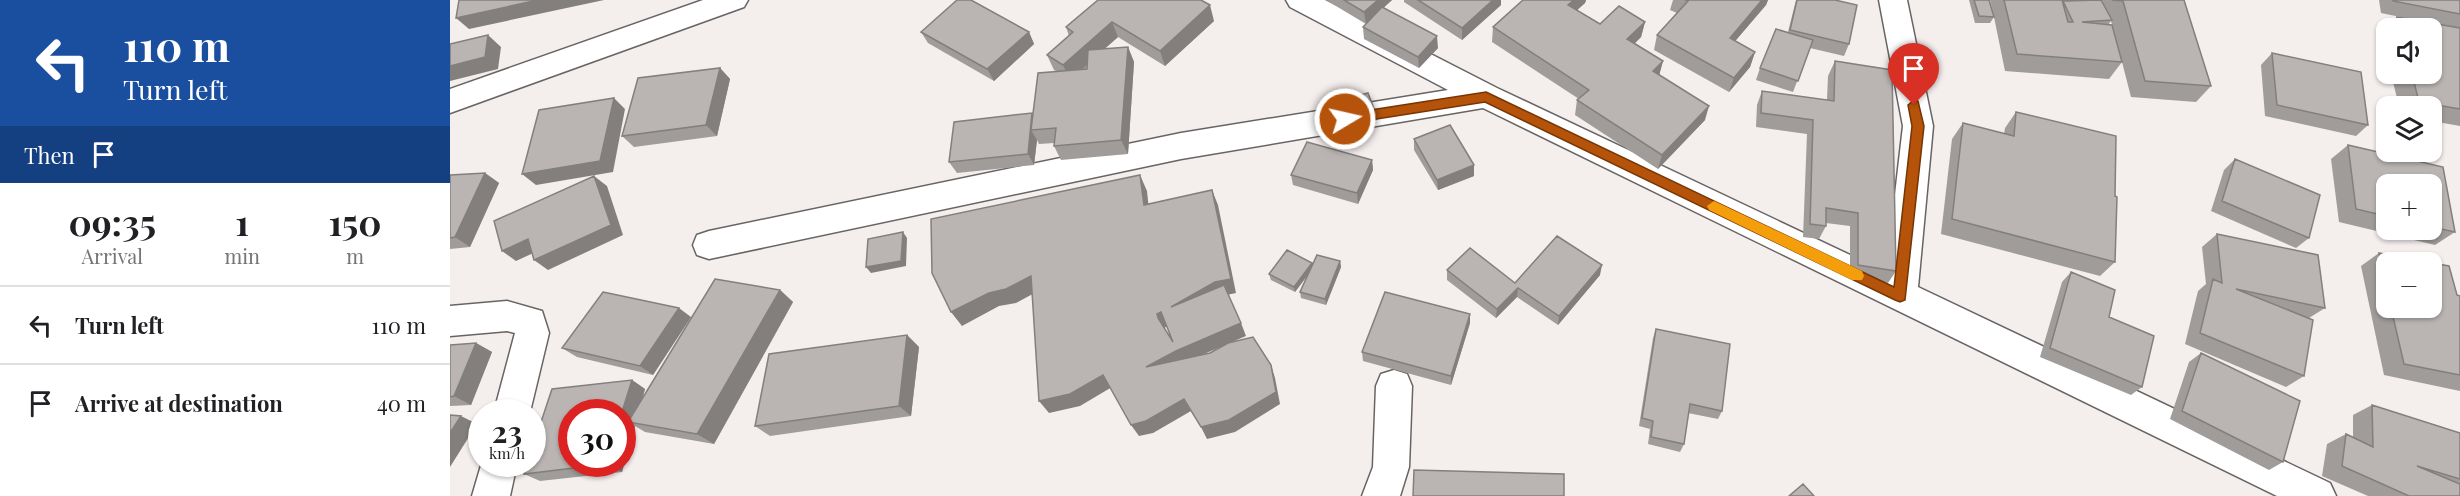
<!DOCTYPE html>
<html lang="en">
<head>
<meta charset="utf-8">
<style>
	body { margin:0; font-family:"Playfair Display",serif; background:#f6f6f6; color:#202124; height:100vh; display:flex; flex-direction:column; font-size:22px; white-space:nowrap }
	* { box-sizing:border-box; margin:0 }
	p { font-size:20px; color:#757577 }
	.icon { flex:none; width:33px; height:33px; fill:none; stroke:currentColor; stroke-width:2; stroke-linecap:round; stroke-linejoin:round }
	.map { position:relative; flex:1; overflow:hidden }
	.drawer { display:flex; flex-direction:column; background:#fff; width:450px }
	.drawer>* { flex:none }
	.guide { background:#1a4fa0; color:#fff; overflow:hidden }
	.buttons { position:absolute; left:1926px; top:18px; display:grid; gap:12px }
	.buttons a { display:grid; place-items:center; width:66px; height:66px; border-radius:12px; background:#fff; box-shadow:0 2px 4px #0004; font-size:30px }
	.speed { position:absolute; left:18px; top:399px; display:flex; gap:12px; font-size:30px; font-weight:700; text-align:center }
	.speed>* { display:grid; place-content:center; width:78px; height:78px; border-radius:50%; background:#fff; box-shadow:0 2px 4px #0004; line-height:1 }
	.speed small { font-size:15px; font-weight:400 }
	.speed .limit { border:9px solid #d22; background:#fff; color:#111 }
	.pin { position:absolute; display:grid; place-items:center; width:51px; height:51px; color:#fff; margin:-62px -26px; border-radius:50% 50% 50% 0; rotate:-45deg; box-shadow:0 0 6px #0007 }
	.pin .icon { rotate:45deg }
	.me { position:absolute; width:66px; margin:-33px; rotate:81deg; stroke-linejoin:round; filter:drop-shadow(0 0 4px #0008) }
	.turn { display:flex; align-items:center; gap:21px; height:126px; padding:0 24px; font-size:27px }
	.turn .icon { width:78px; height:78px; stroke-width:2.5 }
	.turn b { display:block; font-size:42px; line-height:51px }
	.then { display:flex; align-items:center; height:57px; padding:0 24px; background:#0003; gap:12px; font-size:22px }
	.eta { display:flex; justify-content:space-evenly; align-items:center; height:102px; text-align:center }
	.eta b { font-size:36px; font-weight:700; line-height:42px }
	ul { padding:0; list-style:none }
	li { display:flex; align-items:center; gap:18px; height:78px; padding:0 24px; border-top:2px solid #e0e0e0 }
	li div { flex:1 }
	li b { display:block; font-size:22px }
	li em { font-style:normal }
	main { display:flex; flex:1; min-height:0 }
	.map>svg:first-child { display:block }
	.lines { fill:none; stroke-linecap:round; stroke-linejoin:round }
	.minor-casing { stroke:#696464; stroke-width:3 }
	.tertiary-casing { stroke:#696464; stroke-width:3 }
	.minor { fill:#fff; fill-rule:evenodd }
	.tertiary { fill:#fff; fill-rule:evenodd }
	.wall { fill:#a09c9a; fill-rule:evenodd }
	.shaded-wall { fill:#827f7d }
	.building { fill:#bab5b3; stroke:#827f7d; stroke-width:1.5; fill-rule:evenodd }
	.route { fill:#b45309; stroke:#753606; stroke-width:1.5 }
	.slow { fill:#f59e0b }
</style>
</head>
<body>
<main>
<section class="drawer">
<div class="guide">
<div class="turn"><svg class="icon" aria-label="left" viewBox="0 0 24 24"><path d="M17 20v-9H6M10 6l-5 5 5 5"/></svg><div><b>110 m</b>Turn left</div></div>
<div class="then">Then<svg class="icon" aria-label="arrive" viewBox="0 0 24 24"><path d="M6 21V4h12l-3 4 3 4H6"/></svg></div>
</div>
<div class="eta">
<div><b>09:35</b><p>Arrival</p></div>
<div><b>1</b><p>min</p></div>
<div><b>150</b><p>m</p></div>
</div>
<ul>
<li><svg class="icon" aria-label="left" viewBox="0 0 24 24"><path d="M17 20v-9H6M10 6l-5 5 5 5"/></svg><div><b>Turn left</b></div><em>110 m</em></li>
<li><svg class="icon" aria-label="arrive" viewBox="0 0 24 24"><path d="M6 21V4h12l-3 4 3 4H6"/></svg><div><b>Arrive at destination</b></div><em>40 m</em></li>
</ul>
</section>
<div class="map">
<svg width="2010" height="496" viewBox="0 0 2010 496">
	<rect width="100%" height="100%" fill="#f4eeed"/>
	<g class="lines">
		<g class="minor-casing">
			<path id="minor" d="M836 0H875L1047 88 1436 272 1453 126 1429 0H1457L1483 126 1468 287 1880 483 1886 496H1827L1033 108 731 159 259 259 247 255 243 245 247 235 259 231 731 133 998 90 840 7Z
				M57 301 92 311 99 333 80 412H44L65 333 57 331 0 336V306Z
				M944 370 957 374 962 386 959 467 950 496H912L923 467 926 386 931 374Z
				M32 462 67 464 60 496H22Z"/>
		</g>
		<g class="tertiary-casing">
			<path id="tertiary" d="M253 0H298L294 7 0 113V89Z"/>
		</g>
		<use href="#minor" class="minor"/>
		<use href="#tertiary" class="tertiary"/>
	</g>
	<path class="wall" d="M648 0 764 21 715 66 668 37 654 49 678 47 684 62 678 154 611 160 604 146V143L589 144 587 140 584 165 507 173 499 162 583 115 606 71 604 70 597 55 619 36 616 27Z
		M876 0H942L933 8 988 48 969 68 914 39 913 27 916 24Z
		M954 0H1051V5L1012 40 954 2Z
		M1073 0H1136L1135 3 1127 10 1150 24 1195 22 1191 37 1185 43 1213 61 1209 75 1255 120 1208 169 1125 115 1127 100 1129 99 1042 42 1043 27Z
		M1223 0H1318L1316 5 1285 41 1305 52 1300 67 1279 92 1204 50 1207 35 1227 13 1220 10Z
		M1346 0H1385L1399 44 1394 56 1360 48 1343 92 1306 80 1310 68 1338 32Z
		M1519 0H1539L1544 16 1540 0H1734L1761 86 1746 102 1681 97 1672 62 1659 79 1555 71 1544 17 1540 23H1525ZM1661 21 1668 46 1658 25Z
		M1929 0H2010V126L1982 121V106H1949L1941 74H1982V28H1936V56L1930 32 1947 17 1970 21 1931 13Z
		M471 32H579L584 44 544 81 478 43Z
		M1822 53 1918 125 1906 136 1815 116 1811 65Z
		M1385 61 1446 271 1438 283 1400 277V226L1376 223V226L1369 239 1353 237 1357 134 1306 127 1307 105 1312 91 1377 100 1378 76Z
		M270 68 280 79 267 136 184 147 172 136Z
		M870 106 926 114 927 120 879 134 871 113Z
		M1566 112 1665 196V262L1650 276 1491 234 1502 139 1513 123 1554 134 1555 128Z
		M964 139 1024 165V176L988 190 964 150Z
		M1898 145 1993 167 2005 232 1985 245 1889 222 1881 159ZM1936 184H1982V230H1936Z
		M1785 159 1859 238 1846 248 1761 211 1774 170Z
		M922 160 923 170 908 204 843 185 841 175Z
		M35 173 49 183 20 247 0 249V175Z
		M1767 234 1875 308 1859 318 1854 376 1836 387 1735 344 1748 291 1756 284 1752 247Z
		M1929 253 1936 262V308H1982L2007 295 2010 296V391L1934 375 1911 266Z
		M890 261 891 267 876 305 851 298 850 292 857 276 845 292 821 280 819 274 862 263V265Z
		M997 270 1065 283 1150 275 1108 325 1067 297 1046 318 997 280Z
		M1621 272 1659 317 1692 387 1681 395 1590 357 1612 282Z
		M330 290 343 302 264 444 195 432 185 426 172 472 90 481 74 474 182 380 195 389 193 397Z
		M241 317 203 375 127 357 112 348Z
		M1020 323 1001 385 913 361 912 352Z
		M1206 329 1272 411 1268 419 1238 413 1234 444 1230 452 1198 444 1200 429 1189 426 1203 338Z
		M457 335 469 347 461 416 320 436 305 426Z
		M26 343 42 352 21 405 0 406V345Z
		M1751 353 1833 462 1819 470 1720 419 1739 362Z
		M1922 405 2010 433V496H1918L1872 476 1877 444 1896 434 1903 437V415Z"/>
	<path class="shaded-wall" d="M88 0H154L19 29 6 18Z
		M928 0H942L916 24 914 12Z
		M1043 0H1051V5L1012 40V28Z
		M1124 0H1136L1135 3 1116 20 1118 5Z
		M1312 0H1318L1316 5 1275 53 1280 38Z
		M760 5 764 21 715 66 710 51Z
		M662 22 668 37 620 80 613 65Z
		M1195 22 1191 37 1174 54 1177 39Z
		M579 32 584 44 544 81 537 69Z
		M38 35 51 47 48 69 0 81V66Z
		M987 36 988 48 969 68 968 57Z
		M678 47 684 62 678 154 671 140Z
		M1305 52 1300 67 1279 92 1284 78Z
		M1213 61 1209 76 1203 71Z
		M270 68 280 79 267 136 256 125Z
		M164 98 175 109 163 172 86 185 72 174Z
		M1259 106 1255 120 1208 169 1212 155Z
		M582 113 581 130 587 140 584 165 578 154Z
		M926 114 927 120 879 134 878 127Z
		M922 160 923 170 908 204 907 193Z
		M1024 165V176L988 190 987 180Z
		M35 173 49 183 20 247 5 237Z
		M690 175 697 191 700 220 694 205Z
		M144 176 157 186 173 235 98 270 84 260Z
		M762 190 768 205 786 293 721 307Z
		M453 232 457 238 456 266 421 273 416 267Z
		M78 239 92 249 66 261 52 251Z
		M890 261 891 267 876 305 875 299Z
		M862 263 863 268 845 292 844 287Z
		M1152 265 1150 275 1108 325 1109 316Z
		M581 276 590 290 566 303 549 306 512 326 501 312 539 293Z
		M1068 288 1067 297 1046 318 1047 309Z
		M330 290 343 302 264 444 247 434Z
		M229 308 241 317 203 375 190 366Z
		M711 312 718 326 714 328 708 318 707 314Z
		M1020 314V323L1001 385V376Z
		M791 323 796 336 733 363 696 367 726 351Z
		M457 335 469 347 461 416 449 406Z
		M26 343 42 352 21 405 4 396Z
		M821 365 825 378 830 404 785 432 757 439 751 427Z
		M653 375 662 387 630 406 599 413 589 401Z
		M182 380 195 389 185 423 178 422 185 426 172 472 157 464H172V412Z
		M734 399 741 411 703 433 689 436 681 425Z
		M11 416 27 424 0 467V433Z"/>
	<path class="building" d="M9 0H88L6 18Z
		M507 0H521L579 32 537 69 471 32Z
		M648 0H751L760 5 710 51 662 22 613 65 597 55 623 32 616 27Z
		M894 0H928L914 12Z
		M968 0H1043L1012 28Z
		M1073 0H1124L1118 5 1150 24 1169 6 1195 22 1177 39 1213 61 1203 71 1259 106 1212 155 1127 100 1139 90 1043 27Z
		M1235 0H1312L1280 38 1305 52 1284 78 1207 35 1238 1Z
		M1347 0H1385L1407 5 1399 44 1340 30Z
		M1524 0H1539L1544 17 1529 16Z
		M1554 0H1612L1618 22H1623L1613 1 1651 0 1662 20 1632 22 1662 25 1672 62 1567 54Z
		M1662 0H1734L1761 86 1695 81 1673 1Z
		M1943 0H2010V14L1943 1Z
		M932 7 987 36 968 57 913 27Z
		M1947 17 2010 28V109L1969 102 1962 74H1982V28H1950Z
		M1326 29 1363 40 1348 81 1310 68Z
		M38 35 35 57 0 66V44Z
		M678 47 671 140 604 146 606 128 581 130 588 73 637 69 638 50Z
		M1822 53 1911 72 1918 125 1827 105Z
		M1385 61 1442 70 1446 271 1408 265V213L1376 208V226L1360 224 1363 120 1311 113 1312 91 1384 101Z
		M270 68 256 125 172 136 188 78Z
		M918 93 926 114 878 127 870 106Z
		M164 98 150 161 72 174 89 110Z
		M1566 112 1666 136 1665 196 1667 197 1665 262 1502 219 1513 123 1564 136Z
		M582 113 578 154 499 162 504 122Z
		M1000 125 1024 165 987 180 964 139Z
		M857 142 922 160 907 193 841 175Z
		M1898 145 1993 167 2005 232 1982 227V184H1936V216L1906 209Z
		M1785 159 1870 195 1859 238 1772 201Z
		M35 173 5 237 0 238V175Z
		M690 175 694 205 762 190 781 279 765 282 721 307 774 285 791 323 726 351 696 367 760 353 778 343 803 337 821 365 826 392 779 420 751 427 734 399 696 421 681 425 653 375 620 394 589 401 581 276 556 289 539 293 501 312 482 273 481 219ZM711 312 723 342 708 318 707 314Z
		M144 176 161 225 84 260 78 239 52 251 44 221Z
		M453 232 451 261 416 267 418 239Z
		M1767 234 1868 255 1875 308 1786 289 1863 320 1854 376 1750 333 1763 279 1772 283Z
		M1107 236 1152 265 1109 316 1068 288 1047 309 997 270 1020 248 1065 283Z
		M837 250 862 263 844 287 819 274Z
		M1929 253 1981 262H1936V287Z
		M867 255 890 261 875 299 850 292Z
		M1982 263 1999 266 2007 295 2010 296V375L1954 364 1941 308H1982Z
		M1621 272 1665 290 1659 317 1704 336 1692 387 1600 348Z
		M265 279 330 290 247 434 178 422Z
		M153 292 229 308 190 366 112 348Z
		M935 292 1020 314 1001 376 912 352Z
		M1206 329 1280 344 1272 411 1240 404 1234 444 1201 437 1203 421 1192 418Z
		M457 335 449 406 305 426 319 354Z
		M26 343 4 396 0 397V345Z
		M1751 353 1850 401 1833 462 1732 411Z
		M182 380 172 412H122V464H157L74 474 78 464H82V449L102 389Z
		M1922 405 2010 433V479L1967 466 2010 484V496H1959L1892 466 1896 434 1923 447Z
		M0 415 11 416 0 433Z
		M964 470 1114 474V496H963Z
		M1353 484 1364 496H1339Z"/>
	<path class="route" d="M1036 92 1444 287 1462 126 1458 105 1464 100 1468 101 1474 126 1455 300 1450 302 1445 300 1035 102 895 124 889 119 895 114Z"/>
	<path class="slow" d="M1264 201 1412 271 1414 276 1412 280H1402L1259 210 1257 206Z"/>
</svg>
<div class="buttons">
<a><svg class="icon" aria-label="sound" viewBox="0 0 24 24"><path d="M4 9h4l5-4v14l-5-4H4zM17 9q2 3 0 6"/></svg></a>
<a><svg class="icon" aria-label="layers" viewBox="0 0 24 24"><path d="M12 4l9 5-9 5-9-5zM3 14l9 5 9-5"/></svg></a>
<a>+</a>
<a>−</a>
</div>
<div class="speed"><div>23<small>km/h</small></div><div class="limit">30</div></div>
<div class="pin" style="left:1464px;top:105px;background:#d93025"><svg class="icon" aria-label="arrive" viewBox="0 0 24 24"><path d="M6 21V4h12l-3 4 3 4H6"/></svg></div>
<svg class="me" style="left:895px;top:119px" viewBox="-20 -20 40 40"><circle r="17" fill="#b45309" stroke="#fff" stroke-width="3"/><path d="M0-11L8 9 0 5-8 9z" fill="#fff"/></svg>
</div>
</main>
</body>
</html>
